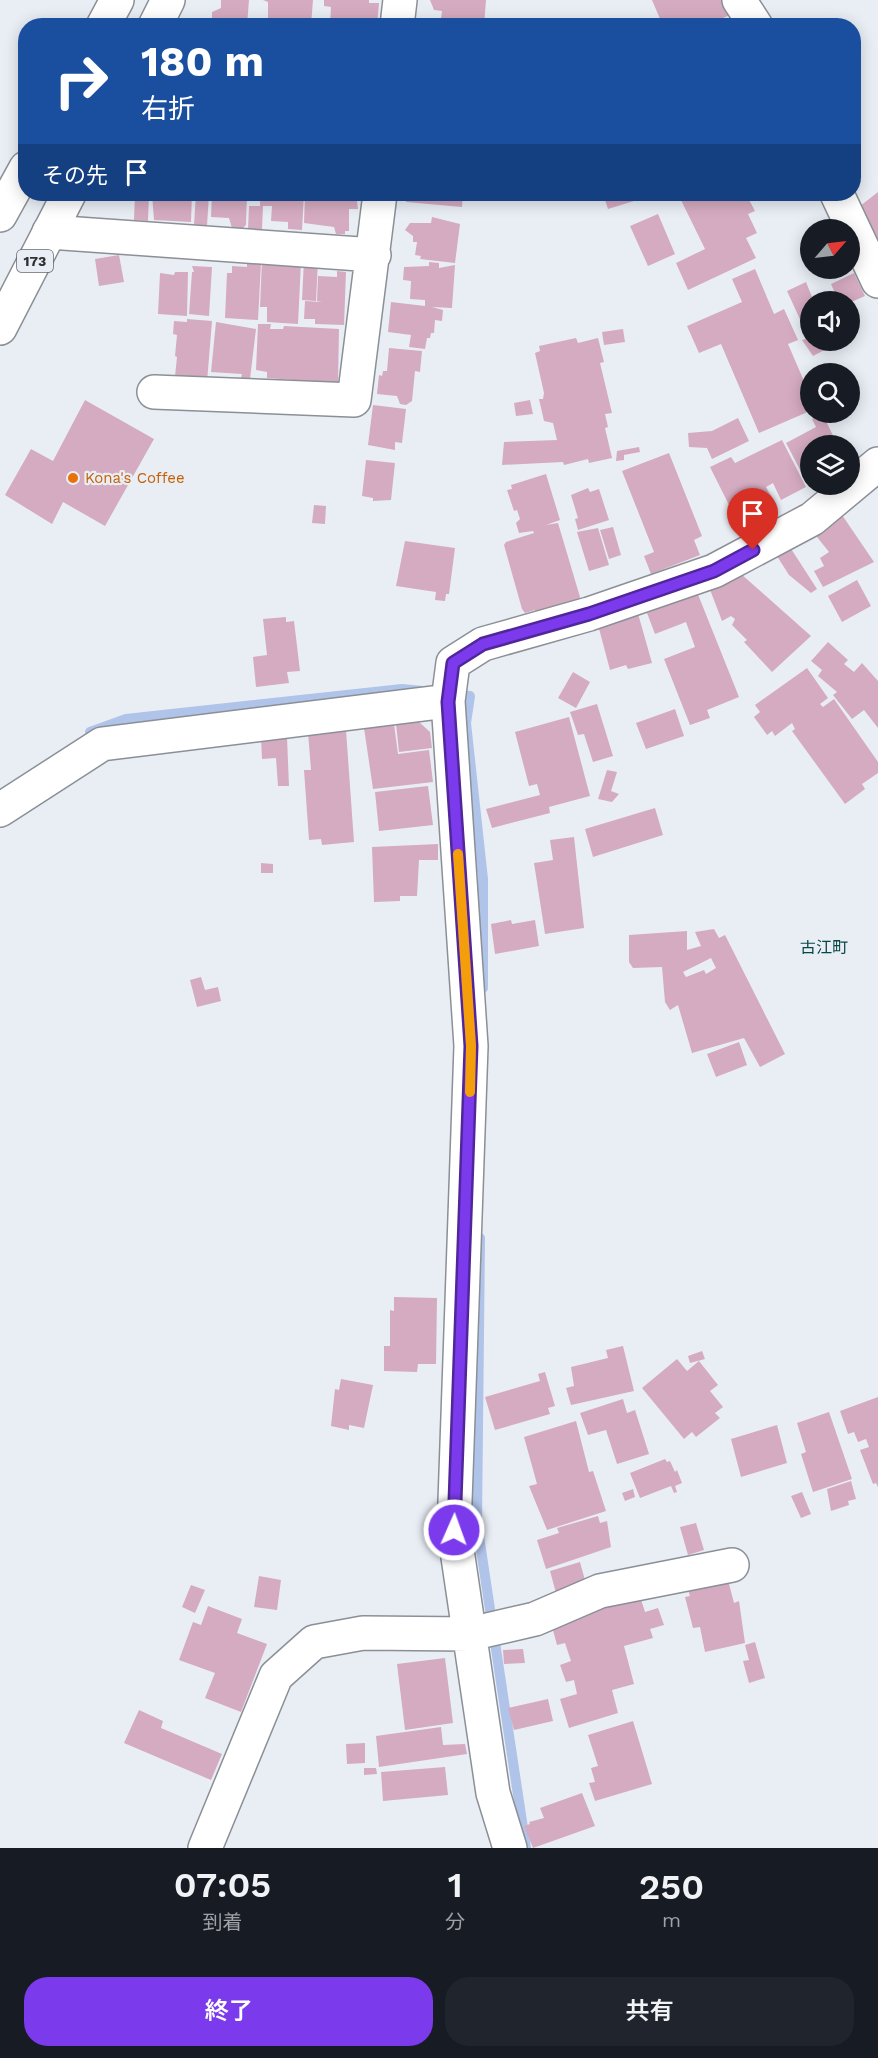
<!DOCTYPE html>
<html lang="ja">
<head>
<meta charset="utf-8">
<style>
	body { margin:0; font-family:"Work Sans","Noto Sans JP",sans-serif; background:#20242c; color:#f1f3f6; height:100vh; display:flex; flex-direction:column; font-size:22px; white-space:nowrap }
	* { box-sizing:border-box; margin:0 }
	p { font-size:20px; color:#9ea1a6 }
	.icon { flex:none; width:33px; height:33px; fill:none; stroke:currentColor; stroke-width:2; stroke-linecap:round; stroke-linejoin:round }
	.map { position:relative; height:1848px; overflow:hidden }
	.side { display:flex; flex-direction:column; background:#171b24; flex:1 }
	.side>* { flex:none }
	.hud { position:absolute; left:18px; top:18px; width:843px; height:183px; border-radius:24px; box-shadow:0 3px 15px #0003; background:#1a4fa0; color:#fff; overflow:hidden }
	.needle { width:39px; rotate:62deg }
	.fabs { position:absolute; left:800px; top:219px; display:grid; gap:12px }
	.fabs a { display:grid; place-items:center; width:60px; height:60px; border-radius:50%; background:#171b24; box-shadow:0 3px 15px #0003; font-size:30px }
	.pin { position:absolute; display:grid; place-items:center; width:51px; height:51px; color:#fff; margin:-62px -26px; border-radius:50% 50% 50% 0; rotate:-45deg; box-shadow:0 0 6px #0007 }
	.pin .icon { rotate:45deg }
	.me { position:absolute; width:66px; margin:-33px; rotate:2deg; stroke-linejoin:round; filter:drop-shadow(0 0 4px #0008) }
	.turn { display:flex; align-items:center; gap:21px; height:126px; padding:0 24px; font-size:27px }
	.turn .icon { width:78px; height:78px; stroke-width:2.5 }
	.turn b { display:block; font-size:42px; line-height:51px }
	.then { display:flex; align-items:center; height:57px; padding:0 24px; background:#0003; gap:12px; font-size:22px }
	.eta { display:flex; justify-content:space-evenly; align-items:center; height:102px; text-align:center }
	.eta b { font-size:36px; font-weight:600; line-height:42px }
	.button { display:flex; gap:12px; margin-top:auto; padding:12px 24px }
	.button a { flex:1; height:69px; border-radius:24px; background:#7c3aed; color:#fff; font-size:24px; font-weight:600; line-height:69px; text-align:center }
	.button a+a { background:#20242c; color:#f1f3f6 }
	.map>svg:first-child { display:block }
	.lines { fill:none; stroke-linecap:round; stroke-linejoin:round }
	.stream { stroke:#b0c3e8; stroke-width:10 }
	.building { fill:#d5abc1; fill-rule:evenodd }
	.minor-casing { stroke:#8b8f96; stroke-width:36 }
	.highway-casing { stroke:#8b8f96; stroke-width:36 }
	.minor { stroke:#fff; stroke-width:33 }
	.highway { stroke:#fff; stroke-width:33 }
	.route-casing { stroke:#51269a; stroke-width:15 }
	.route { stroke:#7c3aed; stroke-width:10 }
	.slow { stroke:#f59e0b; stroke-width:10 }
	.food-dot { fill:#e8710a; stroke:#e9eef5; stroke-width:2 }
	.labels { text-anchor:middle; stroke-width:4.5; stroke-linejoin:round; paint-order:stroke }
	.shield { fill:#e9eef5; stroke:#66686c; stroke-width:1.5 }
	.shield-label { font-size:14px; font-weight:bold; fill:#2e2f32 }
	.food-label { font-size:15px; fill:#c56008; stroke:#e9eef5; text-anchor:start }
	.neighbourhood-label { font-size:16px; fill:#074743; stroke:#e9eef5 }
</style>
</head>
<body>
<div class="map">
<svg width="878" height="1848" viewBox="0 0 878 1848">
	<rect width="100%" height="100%" fill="#e9eef5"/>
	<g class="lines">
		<path class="stream" d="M452 694 470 696 466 723 483 879V988
			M90 732 126 719 402 689 422 691
			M480 1238 477 1523 526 1848"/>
	</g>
	<path class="building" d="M221 0H249L247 26H212V12L221 8Z
		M263 0H313L311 26H273L272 19H268V2Z
		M324 0H369V3H379L377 26H330L331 7 324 6Z
		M430 0H486L484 26H440L442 11 434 10Z
		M652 0H721L730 15 704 26H663Z
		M878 192V251L870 241 876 236 855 210Z
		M135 194H149L148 221 134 220Z
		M152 194H192L191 222 154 220Z
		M196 194H209L207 226 194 225Z
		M212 194H247L246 225 242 229 232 228 229 218 211 217Z
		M260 194H304L302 230 288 229V222L271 221 272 206H263L262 229H248L249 206H260Z
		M305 194H356L358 209H349V231H345V234H336L334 227 304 223Z
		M407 194H463L462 207 406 202Z
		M603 194H632L634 201 608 209Z
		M678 194H746L755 211 748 214 757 233 746 238 756 258 688 290 676 263 705 249Z
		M658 214 675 254 648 266 630 226Z
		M432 217 460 224 455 263 420 259 421 256 415 255 417 242H413V236L405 230 410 223H431Z
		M119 255 124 282 99 286 95 259Z
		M262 259 301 262 298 324 267 322V307H260Z
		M304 259 318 260 316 301 302 300Z
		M247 262 261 263 258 320 225 318 227 273H232V266L247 267Z
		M429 262 439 263V268L455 265 452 308 432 307 443 310 442 321 435 320 434 333H431L430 338H427L425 349 409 347 411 335 388 332 391 302 425 306V300L410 299 411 281 403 280 404 267 429 266Z
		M192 266 212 267 209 316 189 314 192 272H194Z
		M755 269 774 314 784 309 798 340 788 344 810 395V411L759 433 721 344 699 353 687 326 742 302 732 279Z
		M337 271 346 272 344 325 315 324V319H304L305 301 322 302 317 301 318 276 337 277Z
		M175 272H188L187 316 158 314 160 273 174 275Z
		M854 273 865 296 849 303 839 302 831 284Z
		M806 282 814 302H810V325L804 328 787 291Z
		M187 319 212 321 207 382 198 378 175 376 177 357 175 356 177 335 173 334 174 321 187 322Z
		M216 322 256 329 250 379 241 378 242 374 211 372Z
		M258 324H271L270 329H283L284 326 339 329 338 383 267 378V372L256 370Z
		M810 328V340H832L834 345 813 356 802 340 806 339 802 332Z
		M623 329 625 342 604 345 602 332Z
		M576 338 578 343 598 338 604 362 600 363 612 413 605 414 608 427 605 428 612 458 589 463 588 459 564 465 563 462 502 465 504 442 557 440 553 423 544 421 539 399H543L544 393 535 353 540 351 539 346Z
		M389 348 422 351 420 372 415 371 412 401 406 405 400 404 397 396 377 394 379 375 382 376 383 371H387Z
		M85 400 154 439 105 526 63 502 52 524 5 495 31 449 53 461Z
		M530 400 533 414 516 416 514 403Z
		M373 405 406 409 402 443 395 442V450L368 445Z
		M820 415 824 423 826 421 838 446H810L808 485 786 443 816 427 812 419Z
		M738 418 749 441 712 459 707 448 689 447 688 433 712 431Z
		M782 440 806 487 781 500 773 483 766 487 778 509 740 527 710 467 731 457 735 463Z
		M639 447 640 452 624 455V460L616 461 617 451Z
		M669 453 702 536 694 540 700 555 651 574 644 556 654 552 622 471Z
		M366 460 395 463 391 500 373 501V498L362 496Z
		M546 474 560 520 546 525 558 523 580 597 579 601 537 614 535 610 525 613 522 609 504 545 506 542 534 533 533 531 519 533 516 523 520 519 517 510 514 511 507 490 512 489 511 485Z
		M588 488 590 492 599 489 609 520 578 530 575 519 578 518 571 495Z
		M314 505 326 506 325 524 312 523Z
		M840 512 874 562 823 587 814 571 824 566 820 558 829 552 813 532Z
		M613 527 621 555 609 559 600 530Z
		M598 528 609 565 589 571 577 532Z
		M405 541 455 548 449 594H446L445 601 435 600 436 592 396 586Z
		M788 544 817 589 811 593 789 575 775 553Z
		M741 574 811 636 772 672 744 642 747 640 732 625 735 619 731 616 722 621 709 587Z
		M857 580 871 606 842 622 828 596Z
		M695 587 739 697 707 710 710 718 690 725 664 659 695 647 686 622 655 634 647 613 655 610 653 604Z
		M637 610 652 663 628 669 626 665 610 670 597 621Z
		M286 617V622L294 621 300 671 287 672 289 683 256 687 253 657 267 655 263 619Z
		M828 642 848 660 844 664 854 672 862 663 878 681V728L864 710 852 719 833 695 837 692 818 676 822 670 811 661Z
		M807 668 828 698 820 704 823 707 834 699 878 762V773L862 784 865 789 845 804 792 731 795 729 792 723 775 736 772 731 767 735 754 717 760 712 755 705Z
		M573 672 590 682 576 708 558 698Z
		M597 704 613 756 593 762 584 734 578 735 570 712Z
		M675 709 684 736 646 749 636 723Z
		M569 717 590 796 549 807 550 813 492 828 486 809 540 795 537 784 529 786 515 732Z
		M419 722 430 732 432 748 399 752 396 724Z
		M394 724 398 754 429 750 433 782 373 789 364 728Z
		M346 730 354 842 322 845 321 839 309 840 304 770H311L308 732Z
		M287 737 289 786H278L276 758 262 759 261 738Z
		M607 770 617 772 611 791 619 794 612 802 598 799Z
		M428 786 433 825 379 831 375 792Z
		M655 808 663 835 593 857 585 829Z
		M574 837 584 928 545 934 534 863 553 860 550 840Z
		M438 844V860H419L417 896H400V901L374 902 372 847Z
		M261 863 273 864V873H261Z
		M511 920 512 924 535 920 539 946 495 954 491 924Z
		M714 929 719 938 725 935 785 1054 760 1067 744 1038 692 1053 678 1005 670 1010 665 1002 662 967 633 968 629 962V935L687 931V950L701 946 695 932ZM711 958 716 968 706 974 704 970 686 977 683 972Z
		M201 977 205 990 218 987 221 1001 197 1007 190 980Z
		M739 1042 747 1065 716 1077 707 1054Z
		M394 1297 437 1298 436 1364H418L417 1372 384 1371V1346H390V1310L394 1311Z
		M623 1346 634 1391 571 1405 566 1388 574 1386 571 1367 608 1358 606 1350Z
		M702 1351 705 1359 690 1363 688 1356Z
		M677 1359 687 1371 699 1361 718 1385 710 1391 723 1407 715 1413 720 1418 696 1437 692 1432 684 1439 642 1388Z
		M545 1372 555 1406 548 1408 550 1414 495 1430 485 1397 540 1381 538 1374Z
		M341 1379 373 1385 364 1428 349 1425V1430L331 1426 335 1389 339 1390Z
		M878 1397V1487L876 1483 873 1484 860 1450 869 1447 866 1439 858 1442 854 1432 848 1434 840 1411Z
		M623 1399 627 1413 635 1410 649 1454 617 1464 606 1430 588 1435 580 1413Z
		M829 1412 852 1479 813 1492 801 1454 806 1452 797 1423Z
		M576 1421 589 1472 593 1471 606 1511 547 1530 529 1486 537 1484 524 1437Z
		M777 1425 787 1463 741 1477 731 1439Z
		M665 1459 667 1462 670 1461 675 1472 677 1470 682 1483 675 1486 677 1492 674 1493 671 1486 640 1498 630 1473Z
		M851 1481 856 1499 848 1501 849 1505 831 1511 827 1489Z
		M633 1489 635 1497 625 1501 622 1493Z
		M802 1492 811 1514 801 1518 791 1496Z
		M598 1516 600 1523 607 1521 611 1547 546 1569 537 1540 559 1533 557 1528Z
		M696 1523 704 1550 688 1555 680 1527Z
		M580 1562 586 1584 556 1593 550 1571Z
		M259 1576 281 1580 277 1610 254 1607Z
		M728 1580 734 1603 739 1601 745 1643 705 1652 700 1627 693 1628 685 1597 690 1596 688 1590Z
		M191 1585 205 1590 195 1613 182 1607Z
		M639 1593 645 1612 658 1608 664 1625 650 1629 653 1638 624 1646 634 1684 612 1690 618 1713 569 1728 560 1699 577 1694 574 1680 566 1682 560 1665 571 1661 565 1643 557 1645 550 1619Z
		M208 1606 242 1619 237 1633 267 1644 241 1712 205 1698 215 1673 179 1660 193 1622 201 1625Z
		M755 1642 765 1678 749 1683 743 1661 749 1660 745 1645Z
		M523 1649 525 1663 504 1664 503 1650Z
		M445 1658 453 1723 405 1730 397 1664Z
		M548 1699 553 1721 514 1730 508 1708Z
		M139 1710 163 1721 161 1728 222 1754 211 1780 124 1743Z
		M633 1721 652 1784 595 1801 589 1783 595 1782 591 1768 598 1766 588 1735Z
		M441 1727 443 1745 465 1744 467 1754 379 1767 376 1736Z
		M365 1743V1763L347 1764 346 1744Z
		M445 1767 448 1795 383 1801 381 1772Z
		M364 1768H376L377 1774 364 1775Z
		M582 1793 595 1826 533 1848 524 1826 530 1824 529 1822 544 1818 540 1808Z"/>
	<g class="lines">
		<g class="minor-casing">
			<path id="minor" d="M739 0 756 26
				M397 26 400 0
				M837 194 878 281
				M49 232 374 255
				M154 392 354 400 380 194
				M448 701 453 663 483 644 589 614 714 571 812 519 878 464
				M0 810 102 744 448 701 471 1046 454 1530 493 1793 510 1848
				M205 1848 276 1676 314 1642 363 1633 470 1634 535 1619 600 1591 732 1565"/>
		</g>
		<g class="highway-casing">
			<path id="highway" d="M103 26 117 0
				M155 26 168 0
				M0 215 26 168
				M0 328 69 194"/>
		</g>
		<use href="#minor" class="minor"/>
		<use href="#highway" class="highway"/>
	</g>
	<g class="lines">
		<g class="route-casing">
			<path id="route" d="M454 1530 471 1046 448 702 453 663 483 644 589 614 714 571 753 550"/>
		</g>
		<use href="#route" class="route"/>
		<path class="slow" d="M458 854 471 1046 470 1092"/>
	</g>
	<circle class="food-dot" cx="73" cy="478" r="6"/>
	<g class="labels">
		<rect class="shield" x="17" y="250" width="36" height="22" rx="4.5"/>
		<g class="shield-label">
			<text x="35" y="266">173</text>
		</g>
		<g class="food-label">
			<text x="85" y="483">Kona's Coffee</text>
		</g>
		<g class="neighbourhood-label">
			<text x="824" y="953">古江町</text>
		</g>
	</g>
</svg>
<div class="fabs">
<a><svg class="needle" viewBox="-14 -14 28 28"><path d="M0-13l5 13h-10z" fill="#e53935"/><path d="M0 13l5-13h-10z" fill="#9ea1a6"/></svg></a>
<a><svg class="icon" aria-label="sound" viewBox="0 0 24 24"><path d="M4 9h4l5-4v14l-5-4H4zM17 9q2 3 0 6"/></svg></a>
<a><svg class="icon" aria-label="search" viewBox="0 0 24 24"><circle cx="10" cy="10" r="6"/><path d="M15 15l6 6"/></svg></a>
<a><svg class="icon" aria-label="layers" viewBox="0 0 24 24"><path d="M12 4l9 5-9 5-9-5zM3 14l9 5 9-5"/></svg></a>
</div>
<div class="pin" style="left:753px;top:550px;background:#d93025"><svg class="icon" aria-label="arrive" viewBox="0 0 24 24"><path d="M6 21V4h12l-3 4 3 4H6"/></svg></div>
<svg class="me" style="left:454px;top:1530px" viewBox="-20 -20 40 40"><circle r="17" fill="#7c3aed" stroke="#fff" stroke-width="3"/><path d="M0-11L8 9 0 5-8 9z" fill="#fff"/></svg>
<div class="hud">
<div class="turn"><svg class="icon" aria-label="right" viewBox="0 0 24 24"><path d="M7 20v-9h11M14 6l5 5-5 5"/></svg><div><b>180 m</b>右折</div></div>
<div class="then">その先<svg class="icon" aria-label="arrive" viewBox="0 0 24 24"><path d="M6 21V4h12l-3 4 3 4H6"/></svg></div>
</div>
</div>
<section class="side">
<div class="eta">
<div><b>07:05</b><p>到着</p></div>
<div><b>1</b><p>分</p></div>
<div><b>250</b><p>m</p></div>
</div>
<div class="button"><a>終了</a><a>共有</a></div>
</section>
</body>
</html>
